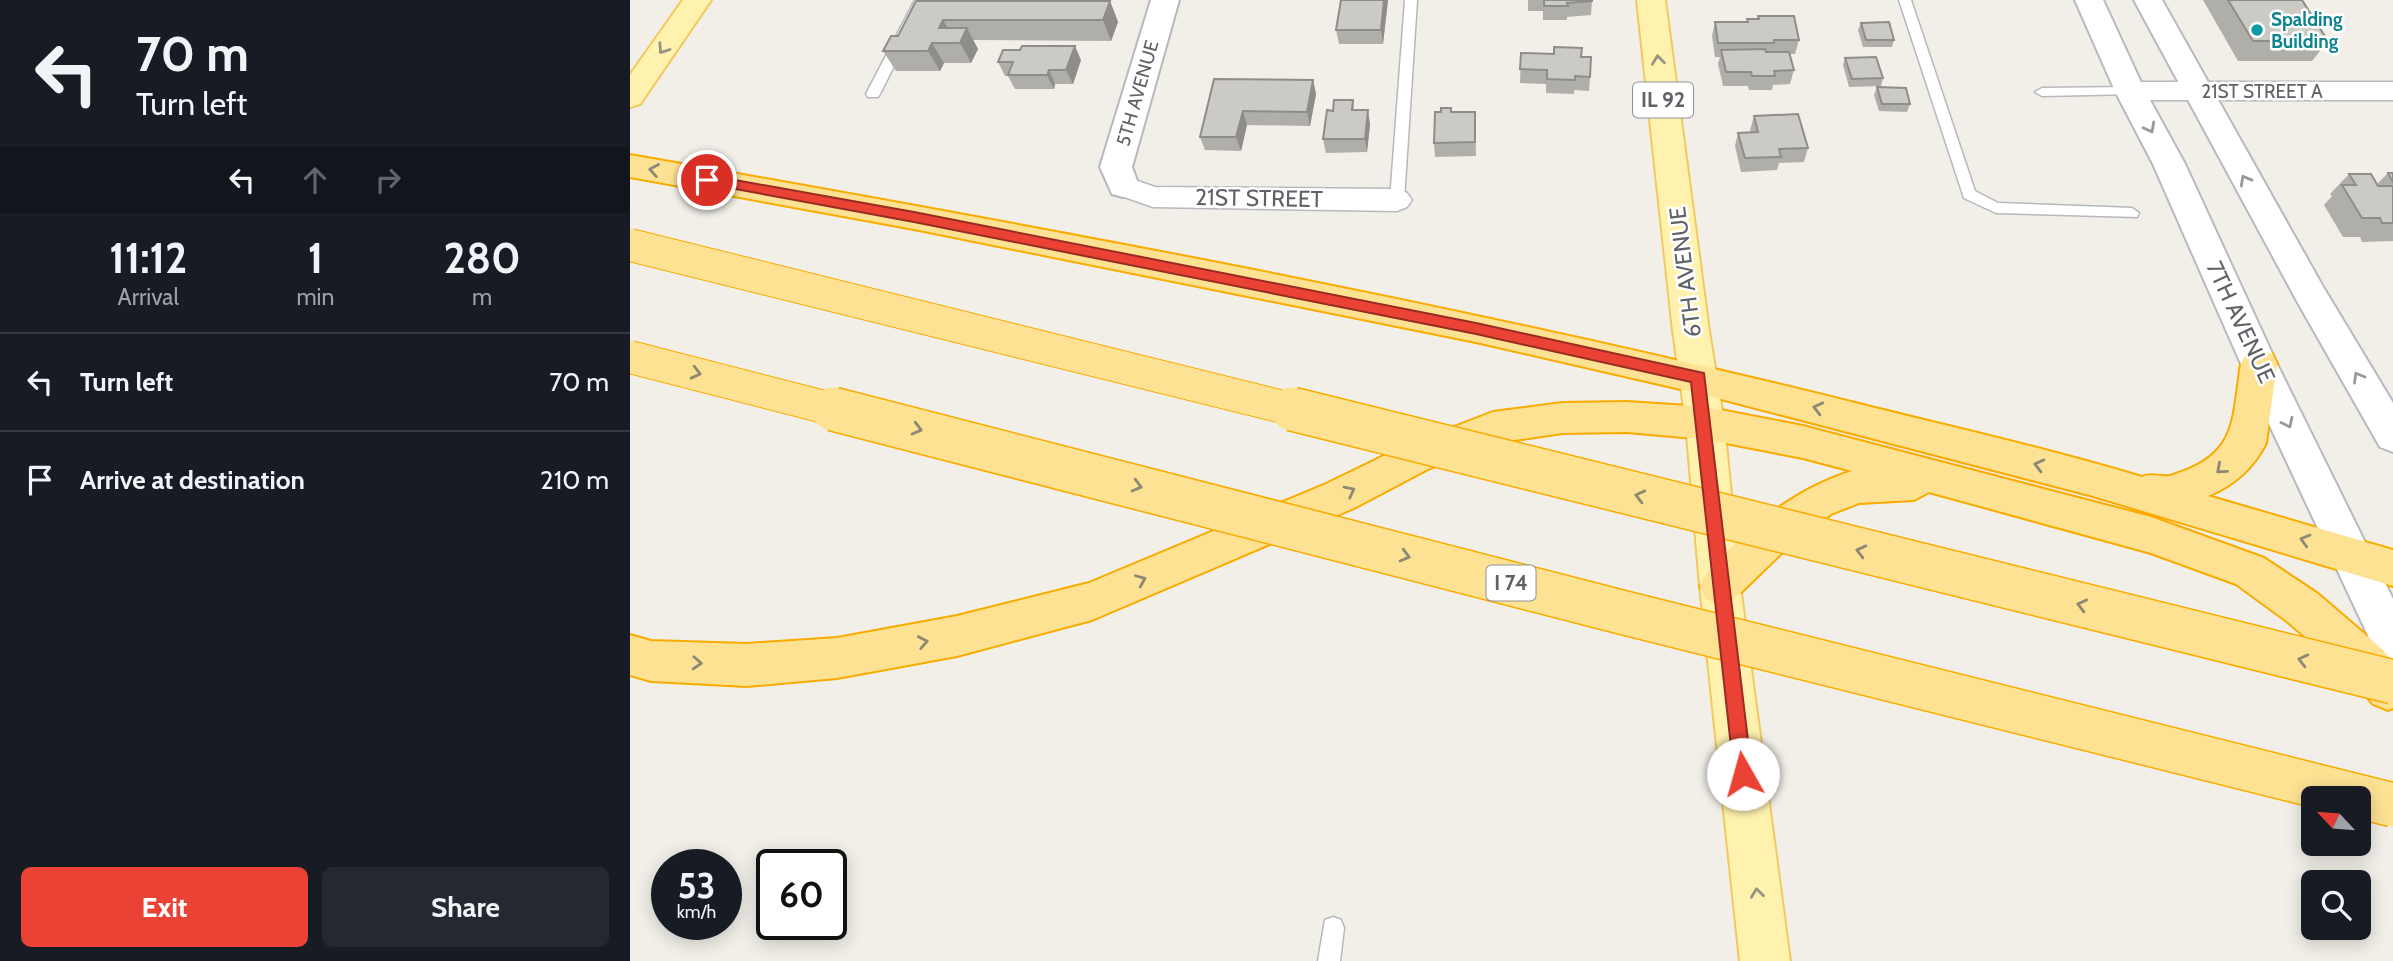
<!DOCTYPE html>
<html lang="en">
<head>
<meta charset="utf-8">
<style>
	body { margin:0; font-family:Cabin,sans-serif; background:#242831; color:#f1f3f6; height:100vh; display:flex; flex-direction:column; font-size:26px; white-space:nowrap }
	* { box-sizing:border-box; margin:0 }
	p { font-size:23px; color:#9ea1a6 }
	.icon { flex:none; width:38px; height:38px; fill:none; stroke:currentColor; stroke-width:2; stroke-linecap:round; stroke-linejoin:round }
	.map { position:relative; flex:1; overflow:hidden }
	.sheet { display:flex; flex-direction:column; background:#171b24; width:630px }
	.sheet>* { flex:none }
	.banner { background:#171b24; color:#f1f3f6; overflow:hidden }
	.needle { width:46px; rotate:296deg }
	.fabs { position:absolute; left:1671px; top:786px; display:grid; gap:14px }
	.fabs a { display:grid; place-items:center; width:70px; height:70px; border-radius:10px; background:#171b24; box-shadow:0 4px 18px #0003; font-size:35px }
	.speed { position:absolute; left:21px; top:849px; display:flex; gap:14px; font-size:35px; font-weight:700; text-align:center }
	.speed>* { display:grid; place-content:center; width:91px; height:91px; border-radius:50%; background:#171b24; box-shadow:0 4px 18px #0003; line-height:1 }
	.speed small { font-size:18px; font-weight:400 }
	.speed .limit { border:4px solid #111; border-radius:10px; background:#fff; color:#111 }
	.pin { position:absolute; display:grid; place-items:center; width:60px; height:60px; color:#fff; margin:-30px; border:4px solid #fff; border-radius:50%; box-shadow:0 2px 7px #0007 }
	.me { position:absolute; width:77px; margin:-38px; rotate:353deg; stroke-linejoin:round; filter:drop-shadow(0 0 5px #0008) }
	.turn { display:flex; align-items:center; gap:24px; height:147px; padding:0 21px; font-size:32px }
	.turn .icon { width:91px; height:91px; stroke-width:2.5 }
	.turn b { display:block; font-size:49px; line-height:60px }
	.lanes { display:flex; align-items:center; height:66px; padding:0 21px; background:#0003; justify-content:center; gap:35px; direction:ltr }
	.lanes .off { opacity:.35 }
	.eta { display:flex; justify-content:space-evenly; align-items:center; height:119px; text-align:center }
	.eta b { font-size:42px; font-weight:700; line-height:49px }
	.cta { display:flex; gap:14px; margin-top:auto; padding:14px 21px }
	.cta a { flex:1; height:80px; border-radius:10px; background:#ea4335; color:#fff; font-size:28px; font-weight:700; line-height:80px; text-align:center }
	.cta a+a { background:#242831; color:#f1f3f6 }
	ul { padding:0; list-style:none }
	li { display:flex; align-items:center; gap:21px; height:98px; padding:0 21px; border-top:2px solid #363941 }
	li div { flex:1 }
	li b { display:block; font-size:26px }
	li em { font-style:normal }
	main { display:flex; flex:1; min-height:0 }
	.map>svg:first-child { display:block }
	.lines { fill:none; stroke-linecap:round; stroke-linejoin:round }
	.service-casing { stroke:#b5b8bc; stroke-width:3 }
	.minor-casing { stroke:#b5b8bc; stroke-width:3 }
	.tertiary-casing { stroke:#b5b8bc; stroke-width:4 }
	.secondary-casing { stroke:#b6babf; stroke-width:4 }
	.primary-casing { stroke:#f2c960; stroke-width:4 }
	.motorway-casing { stroke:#f9ab00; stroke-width:4 }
	.service { fill:#fff; fill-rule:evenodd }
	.minor { fill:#fff; fill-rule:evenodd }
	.tertiary { fill:#fff; fill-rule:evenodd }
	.secondary { fill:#fff; fill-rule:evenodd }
	.primary { fill:#fff2af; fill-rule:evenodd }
	.motorway { fill:#fde293; fill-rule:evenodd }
	.motorway-bridge-far1-casing { stroke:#f9ab00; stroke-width:34; stroke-linecap:butt }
	.motorway-bridge-casing { stroke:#f9ab00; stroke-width:46; stroke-linecap:butt }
	.motorway-bridge-far1 { stroke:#fde293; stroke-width:32 }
	.motorway-bridge { stroke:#fde293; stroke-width:43 }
	.wall { fill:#afaea9 }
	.shaded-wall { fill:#8f8d8a }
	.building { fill:#cccac5; stroke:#8f8d8a; stroke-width:2 }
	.oneway { stroke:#979581 }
	.oneway2 { stroke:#979a9d }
	.oneway3 { stroke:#8e8975 }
	.route { fill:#ea4335; stroke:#982c22; stroke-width:2 }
	.culture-dot { fill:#0f9aa8; stroke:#fff; stroke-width:2.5 }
	.labels { text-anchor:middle; stroke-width:5; stroke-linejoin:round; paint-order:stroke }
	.far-culture-label { font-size:19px; font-weight:bold; fill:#0d838f; stroke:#fff; text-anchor:start }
	.far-street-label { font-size:19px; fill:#5f6368; stroke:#fff }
	.shield { fill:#fff; stroke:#8f9295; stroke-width:2 }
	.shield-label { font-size:21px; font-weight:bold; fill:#5f6368 }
	.street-label { font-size:23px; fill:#5f6368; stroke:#fff }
</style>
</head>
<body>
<main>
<section class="sheet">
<div class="banner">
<div class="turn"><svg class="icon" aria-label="left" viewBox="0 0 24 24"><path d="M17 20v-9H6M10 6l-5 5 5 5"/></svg><div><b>70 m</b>Turn left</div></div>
<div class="lanes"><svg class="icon" aria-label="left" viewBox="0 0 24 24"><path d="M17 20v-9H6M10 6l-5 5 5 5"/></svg><svg class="icon off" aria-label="ahead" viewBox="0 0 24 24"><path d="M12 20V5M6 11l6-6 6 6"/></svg><svg class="icon off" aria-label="right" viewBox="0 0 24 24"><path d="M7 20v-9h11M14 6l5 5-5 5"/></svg></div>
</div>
<div class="eta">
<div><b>11:12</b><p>Arrival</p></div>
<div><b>1</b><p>min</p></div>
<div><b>280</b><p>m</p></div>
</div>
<ul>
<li><svg class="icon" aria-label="left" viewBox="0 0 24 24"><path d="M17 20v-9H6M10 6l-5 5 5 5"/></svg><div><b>Turn left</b></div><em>70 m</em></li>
<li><svg class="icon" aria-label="arrive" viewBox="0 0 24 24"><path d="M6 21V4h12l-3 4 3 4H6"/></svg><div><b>Arrive at destination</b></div><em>210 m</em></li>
</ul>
<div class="cta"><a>Exit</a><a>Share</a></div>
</section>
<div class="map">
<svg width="1763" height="961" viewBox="0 0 1763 961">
	<rect width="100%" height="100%" fill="#f1efe8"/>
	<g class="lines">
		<g class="service-casing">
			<path id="service" d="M285 0H297L250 94 248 97H238L236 94Z
				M775 0H787L774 200 767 205 760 200Z
				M1269 0H1281L1345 191 1368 203 1502 208 1509 213 1507 217 1366 213 1334 198Z
				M1500 87 1507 91 1505 94 1412 96 1405 92 1412 88Z
				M703 917 711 920 714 928 710 961H688L695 920Z"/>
		</g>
		<g class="minor-casing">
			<path id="minor" d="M1500 82H1763V100H1500L1491 97 1487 91 1491 85Z
				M493 176 525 187 767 189 777 193 782 200 777 207 767 211 523 207 483 193 479 186 483 179Z"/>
		</g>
		<g class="tertiary-casing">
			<path id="tertiary" d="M521 0H549L502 167 509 186 504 194 493 197 482 194 470 167Z"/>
		</g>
		<g class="secondary-casing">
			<path id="secondary" d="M1445 0H1473L1515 91 1555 164 1647 364 1763 599V663L1748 657 1611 364 1523 164 1485 91Z
				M1504 0H1532L1692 285 1763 403V452L1750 447 1668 303Z"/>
		</g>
		<g class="primary-casing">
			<path id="primary" d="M53 0H81L10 104 0 107V75Z
				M1007 0H1035L1079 331 1094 423 1110 586 1160 961H1110L1070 586 1056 423 1043 331Z"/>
		</g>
		<g class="motorway-casing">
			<path id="motorway" d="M0 155C416 228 831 304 1241 407 1331 429 1422 450 1512 477 1523 472 1533 479 1543 475 1608 455 1602 421 1611 364L1616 354 1629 350 1642 354 1647 364 1636 443C1623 469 1604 485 1578 496L1763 550V586L1463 496 1068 393 846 342 284 229 0 177Z
				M997 402 1075 407 1173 426 1521 517 1634 558 1688 594 1752 649 1763 662V708L1758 710 1743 704 1722 677 1658 622 1606 584 1521 553 1299 492 1284 500 1229 503 1201 514 1167 538 1104 599 1090 605 1076 599 1070 586C1077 570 1088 561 1100 549 1137 513 1173 487 1222 471L1173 458 1075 439 997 432 932 433 865 443 798 469 724 508 462 620 327 656 207 678 117 686 21 681 0 675V635L21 641 117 644 207 638 327 616 459 583 696 484 772 447 863 412 932 403Z"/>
		</g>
		<use href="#service" class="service"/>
		<use href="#minor" class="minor"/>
		<use href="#tertiary" class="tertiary"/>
		<use href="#secondary" class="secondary"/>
		<use href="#primary" class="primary"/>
		<use href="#motorway" class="motorway"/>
		<g class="motorway-bridge-far1-casing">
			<path id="motorway-bridge-far1" d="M0 245 669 411
				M0 357 210 411"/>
		</g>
		<g class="motorway-bridge-casing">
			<path id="motorway-bridge" d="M203 409 991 612 1763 805
				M662 409 1763 682"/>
		</g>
		<use href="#motorway-bridge-far1" class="motorway-bridge-far1"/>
		<use href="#motorway-bridge" class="motorway-bridge"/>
	</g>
	<path class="wall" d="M711 0H758L753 44H709L706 30Z
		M898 0H962L961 15 937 17V20H913V11H898Z
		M1573 0H1672L1698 41 1682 61H1608Z
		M286 1H480L488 22 481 41 343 40 348 49 341 63H314L310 71H266L253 51 268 36Z
		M1128 16 1169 40 1165 54H1160L1164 70 1160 84 1143 85 1142 90H1119L1118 86H1093L1088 64 1090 57H1085L1082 36 1085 22H1117V19H1127Z
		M1231 23 1264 40 1262 47H1233L1228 30Z
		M891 53 924 54 951 57 960 77 959 91 944 90V94L916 93V84L890 83Z
		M1215 58 1253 78 1251 86 1219 87 1213 65Z
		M451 60 443 84H425L424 89H385L378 76H375L368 62Z
		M584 79 683 80 686 94 680 126 617 125 611 151 575 150 570 137Z
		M1247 87 1280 104 1277 112 1249 111 1244 95Z
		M723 100 724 110 740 124 737 152 696 153 693 139 703 111Z
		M821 112H845L846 156 805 157 804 143Z
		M1124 116 1178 148 1174 162 1149 163 1147 170 1111 172 1105 146 1108 133 1121 132 1120 130Z
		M1758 173H1763V241L1732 242 1730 237H1713L1694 205 1702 196 1700 194 1719 174 1747 184Z"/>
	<path class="shaded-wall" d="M754 0H758L753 44 751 30Z
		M480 1 488 22 481 41 473 20Z
		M313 20 324 40 309 28Z
		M337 28 348 49 341 63 330 43Z
		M302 43 314 63 310 71 298 51Z
		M445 46 451 60 443 84 436 70Z
		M419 70 425 84 424 89 417 75Z
		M683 80 686 94 680 126 677 112Z
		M738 110 740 124 737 152 735 139Z
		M613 111 617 125 611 151 606 137Z"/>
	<path class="building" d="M711 0H754L751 30H706Z
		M914 0H962V1L937 3 938 6H914Z
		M1598 0H1672L1698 41H1623Z
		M286 1H480L473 20H313L309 28H337L330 43H302L298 51H253L261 36H268Z
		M1128 16H1164L1169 40H1144V43H1088L1085 22H1118L1117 19H1129Z
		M1259 22 1264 40H1236L1231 23Z
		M392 46H445L436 70H419L417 75H378L383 62H368L373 50H390Z
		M924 47 952 48 951 57H961L960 77 945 76V80L917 79V70L890 69 891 53 924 54Z
		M1135 49 1136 52H1159L1164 70 1144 71 1145 76H1122L1121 72H1096L1091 50Z
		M1246 57 1253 78 1222 79 1215 58Z
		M584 79 683 80 677 112 613 111 606 137H570Z
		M1247 87 1276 88 1280 104H1252Z
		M704 100H723L722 110H738L735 139H693L697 110 703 111Z
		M811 108H821V112H845V142L804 143 805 112H811Z
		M1168 114 1178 148 1149 149 1151 157 1115 158 1108 133 1128 132 1124 116Z
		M1758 173H1763V182Z
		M1719 174H1741L1748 186H1763V223H1752L1750 218H1732L1712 185H1726Z"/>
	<defs><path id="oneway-chevron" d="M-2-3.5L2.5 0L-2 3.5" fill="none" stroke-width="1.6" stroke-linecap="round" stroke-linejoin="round" transform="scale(1.75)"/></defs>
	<g class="oneway">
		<use href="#oneway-chevron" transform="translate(33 49) rotate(124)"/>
		<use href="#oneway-chevron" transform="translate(1028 60) rotate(-97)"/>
		<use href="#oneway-chevron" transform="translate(1127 893) rotate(-97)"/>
	</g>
	<g class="oneway2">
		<use href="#oneway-chevron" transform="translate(1520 128) rotate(62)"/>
		<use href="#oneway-chevron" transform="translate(1615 180) rotate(-119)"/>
		<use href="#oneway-chevron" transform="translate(1728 377) rotate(-120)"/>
		<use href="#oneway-chevron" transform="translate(1658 423) rotate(64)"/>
	</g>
	<g class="oneway3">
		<use href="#oneway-chevron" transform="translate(24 170) rotate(-170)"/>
		<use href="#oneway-chevron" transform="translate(66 373) rotate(14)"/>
		<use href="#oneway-chevron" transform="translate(1188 408) rotate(-166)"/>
		<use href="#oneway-chevron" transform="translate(287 429) rotate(15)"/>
		<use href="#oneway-chevron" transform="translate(1409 465) rotate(-166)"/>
		<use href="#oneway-chevron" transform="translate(1591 469) rotate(139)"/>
		<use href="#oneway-chevron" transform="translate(507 486) rotate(15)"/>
		<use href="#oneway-chevron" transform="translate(720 491) rotate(-27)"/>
		<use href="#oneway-chevron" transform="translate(1010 496) rotate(-166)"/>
		<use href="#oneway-chevron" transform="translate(1675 540) rotate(-164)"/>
		<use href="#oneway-chevron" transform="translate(1231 551) rotate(-166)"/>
		<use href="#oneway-chevron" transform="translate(775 556) rotate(15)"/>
		<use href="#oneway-chevron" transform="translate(511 580) rotate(-23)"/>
		<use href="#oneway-chevron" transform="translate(1452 605) rotate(-166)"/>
		<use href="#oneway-chevron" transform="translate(293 642) rotate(-11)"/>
		<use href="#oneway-chevron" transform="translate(1673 660) rotate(-166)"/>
		<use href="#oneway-chevron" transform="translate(67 663) rotate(3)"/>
	</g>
	<path class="route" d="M77 175 284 212 846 323 1074 373 1122 774 1120 780 1113 783 1106 780 1104 774 1061 382 846 334 284 222 73 183 71 180Z"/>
	<circle class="culture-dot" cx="1627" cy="30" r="7"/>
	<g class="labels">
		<g class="far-culture-label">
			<text x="1641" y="26">Spalding<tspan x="1641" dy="22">Building</tspan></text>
		</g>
		<g class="far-street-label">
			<text x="1632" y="98">21ST STREET A</text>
			<text transform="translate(507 93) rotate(-74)" y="7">5TH AVENUE</text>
		</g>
		<g class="shield">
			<rect x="1003" y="82.5" width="60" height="35" rx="5"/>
			<rect x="856.5" y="565.5" width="49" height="35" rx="5"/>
		</g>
		<g class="shield-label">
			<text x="1033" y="107">IL 92</text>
			<text x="881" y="590">I 74</text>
		</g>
		<g class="street-label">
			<text transform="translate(629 198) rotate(1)" y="8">21ST STREET</text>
			<text transform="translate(1055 272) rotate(-97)" y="8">6TH AVENUE</text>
			<text transform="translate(1611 322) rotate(65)" y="8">7TH AVENUE</text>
		</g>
	</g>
</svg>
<div class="fabs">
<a><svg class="needle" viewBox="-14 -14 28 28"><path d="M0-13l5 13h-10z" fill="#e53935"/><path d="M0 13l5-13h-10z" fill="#9ea1a6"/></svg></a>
<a><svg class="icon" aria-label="search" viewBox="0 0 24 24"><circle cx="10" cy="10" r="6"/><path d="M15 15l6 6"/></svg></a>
</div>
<div class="speed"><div>53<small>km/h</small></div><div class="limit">60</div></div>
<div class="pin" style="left:77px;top:180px;background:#d93025"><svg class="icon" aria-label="arrive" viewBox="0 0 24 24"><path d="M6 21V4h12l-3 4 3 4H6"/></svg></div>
<svg class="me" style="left:1113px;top:774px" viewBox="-20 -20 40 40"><circle r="19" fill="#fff"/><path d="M0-13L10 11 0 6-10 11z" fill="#ea4335"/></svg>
</div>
</main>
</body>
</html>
